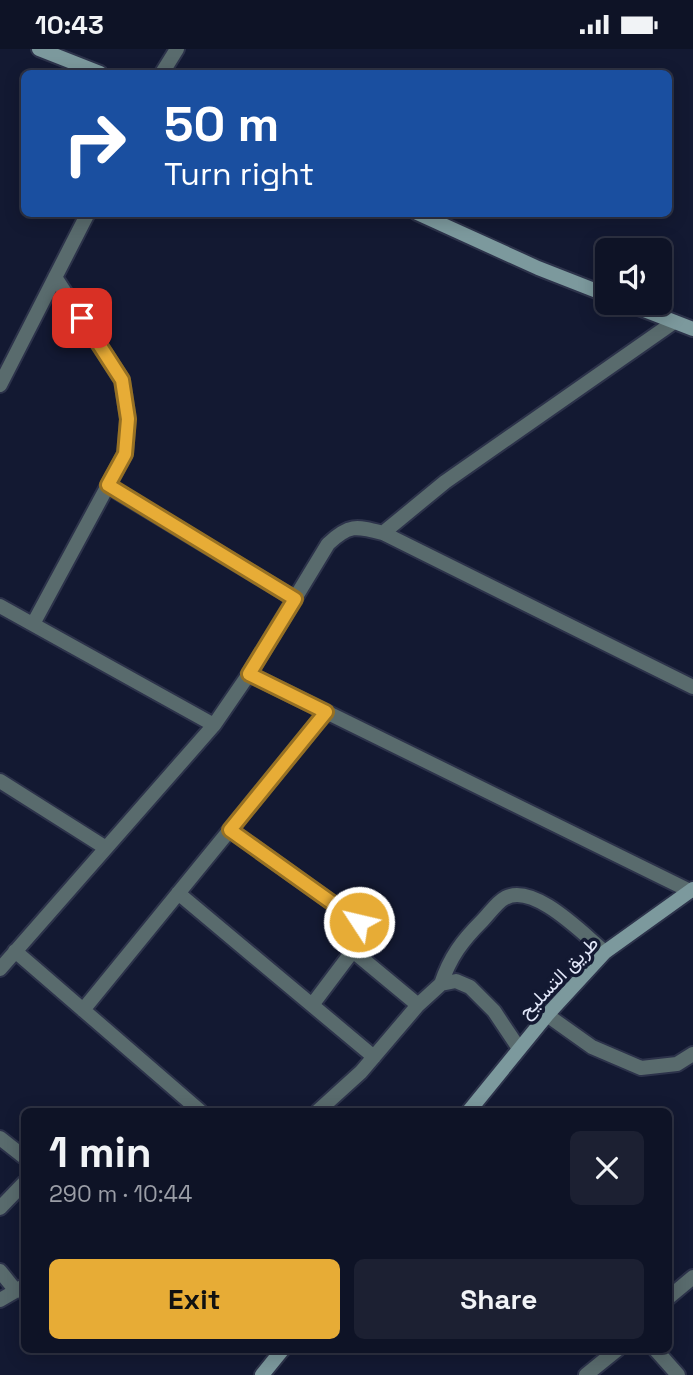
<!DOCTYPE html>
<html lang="en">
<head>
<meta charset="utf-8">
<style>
	body { margin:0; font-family:"Space Grotesk",Vazirmatn,sans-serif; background:#1c2032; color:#f1f3f6; height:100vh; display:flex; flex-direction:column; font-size:26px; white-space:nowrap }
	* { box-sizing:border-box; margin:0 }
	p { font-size:23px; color:#9b9ea7 }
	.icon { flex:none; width:38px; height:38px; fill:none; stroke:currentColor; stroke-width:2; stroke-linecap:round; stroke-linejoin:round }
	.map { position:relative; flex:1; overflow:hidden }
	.side { position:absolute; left:21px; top:1059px; width:651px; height:245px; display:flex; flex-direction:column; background:#0e1326; border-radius:10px; box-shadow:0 4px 18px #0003,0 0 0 2px #2e3243 }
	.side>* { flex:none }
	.top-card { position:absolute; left:21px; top:21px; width:651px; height:147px; border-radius:10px; box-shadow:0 4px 18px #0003,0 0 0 2px #2e3243; background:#1a4fa0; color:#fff; overflow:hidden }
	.buttons { position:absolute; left:595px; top:189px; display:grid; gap:14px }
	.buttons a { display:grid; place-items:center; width:77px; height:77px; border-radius:10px; background:#0e1326; box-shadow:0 4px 18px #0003,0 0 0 2px #2e3243; font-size:35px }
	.pin { position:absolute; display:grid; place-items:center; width:60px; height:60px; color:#fff; margin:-30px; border-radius:14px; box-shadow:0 4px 10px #0006 }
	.me { position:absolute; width:77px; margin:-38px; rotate:305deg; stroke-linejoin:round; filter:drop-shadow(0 0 5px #0008) }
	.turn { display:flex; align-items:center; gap:24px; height:147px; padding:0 28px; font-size:32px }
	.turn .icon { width:91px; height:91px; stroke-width:2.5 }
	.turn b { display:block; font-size:49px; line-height:60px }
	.round { display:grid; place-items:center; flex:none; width:74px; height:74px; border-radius:10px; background:#1c2032 }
	.summary { display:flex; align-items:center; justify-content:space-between; height:119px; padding:0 28px }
	h1 { font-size:42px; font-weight:600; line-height:52px }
	.action { display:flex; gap:14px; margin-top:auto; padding:14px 28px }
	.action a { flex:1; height:80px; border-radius:10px; background:#e7ac36; color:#111; font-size:28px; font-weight:600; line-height:80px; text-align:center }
	.action a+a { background:#1c2032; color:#f1f3f6 }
	.status { display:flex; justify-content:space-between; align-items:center; height:49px; padding:0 35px; background:#0e1326; direction:ltr }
	.status svg { height:19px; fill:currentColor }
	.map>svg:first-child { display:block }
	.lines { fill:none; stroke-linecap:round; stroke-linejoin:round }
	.street-casing { stroke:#2c324a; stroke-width:18 }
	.secondary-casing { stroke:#2c324a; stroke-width:18 }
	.street { stroke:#596b6d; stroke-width:14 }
	.secondary { stroke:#7c999d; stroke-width:14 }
	.route-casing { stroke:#967023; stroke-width:18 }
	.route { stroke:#e7ac36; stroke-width:12 }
	.labels { text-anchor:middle; stroke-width:7; stroke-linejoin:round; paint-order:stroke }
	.street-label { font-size:19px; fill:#e2e7f9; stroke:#131932 }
</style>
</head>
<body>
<div class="status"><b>10:43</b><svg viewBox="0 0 49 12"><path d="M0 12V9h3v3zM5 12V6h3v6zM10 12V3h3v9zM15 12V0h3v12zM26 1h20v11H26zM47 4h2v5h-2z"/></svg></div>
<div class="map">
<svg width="693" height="1326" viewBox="0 0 693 1326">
	<rect width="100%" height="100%" fill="#131932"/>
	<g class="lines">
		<g class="street-casing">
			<path id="street" d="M162 24 177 0
				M0 336 88 164
				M108 437 295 550
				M383 484 445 433 674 273
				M0 557 214 676
				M33 575 125 405 128 370 122 331 55 228
				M249 625 690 842
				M0 732 106 799
				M230 781 359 873 364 883 361 891 312 956
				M178 844 374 1008
				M15 902 200 1062
				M353 902 418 956
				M0 920 214 676 249 625 328 495C349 475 356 477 383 484L693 638
				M441 935C450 908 462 892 482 872 489 865 497 853 505 849 534 833 584 886 605 903
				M83 961 326 663
				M547 966 592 998 641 1019 677 1015 693 1005
				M318 1062 361 1023 418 956 441 935 456 932 470 938 494 962 518 998
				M0 1089 24 1108
				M0 1159 24 1134
				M0 1222 16 1242
				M668 1249 693 1228
				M0 1251 24 1237
				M655 1300 678 1326
				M586 1326 618 1300"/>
		</g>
		<g class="secondary-casing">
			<path id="secondary" d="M39 0 100 24
				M417 164 538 219 607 246
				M626 254 693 280
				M469 1062 547 966 605 903 693 840
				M262 1326 283 1300"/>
		</g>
		<use href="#street" class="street"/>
		<use href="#secondary" class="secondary"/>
	</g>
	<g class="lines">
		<g class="route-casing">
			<path id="route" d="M82 269 122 331 128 370 125 405 108 436 295 550 249 625 326 663 230 781 359 873"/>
		</g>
		<use href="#route" class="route"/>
	</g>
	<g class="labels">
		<g class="street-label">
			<text transform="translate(558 928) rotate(-46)" y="7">طريق التسليح</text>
		</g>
	</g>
</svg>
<div class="buttons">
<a><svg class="icon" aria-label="sound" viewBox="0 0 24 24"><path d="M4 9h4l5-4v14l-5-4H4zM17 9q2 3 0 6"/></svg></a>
</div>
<div class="pin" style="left:82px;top:269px;background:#d93025"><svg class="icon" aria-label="arrive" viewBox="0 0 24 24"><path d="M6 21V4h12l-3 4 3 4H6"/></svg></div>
<svg class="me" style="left:359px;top:873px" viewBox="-20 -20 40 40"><circle r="17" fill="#e7ac36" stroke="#fff" stroke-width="3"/><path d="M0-11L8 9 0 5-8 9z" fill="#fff"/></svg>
<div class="top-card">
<div class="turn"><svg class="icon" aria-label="right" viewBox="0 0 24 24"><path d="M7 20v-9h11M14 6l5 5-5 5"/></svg><div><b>50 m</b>Turn right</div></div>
</div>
<section class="side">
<div class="summary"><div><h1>1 min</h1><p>290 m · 10:44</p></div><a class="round"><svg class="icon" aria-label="close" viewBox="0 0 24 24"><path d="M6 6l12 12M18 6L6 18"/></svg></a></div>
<div class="action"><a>Exit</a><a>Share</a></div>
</section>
</div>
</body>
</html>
